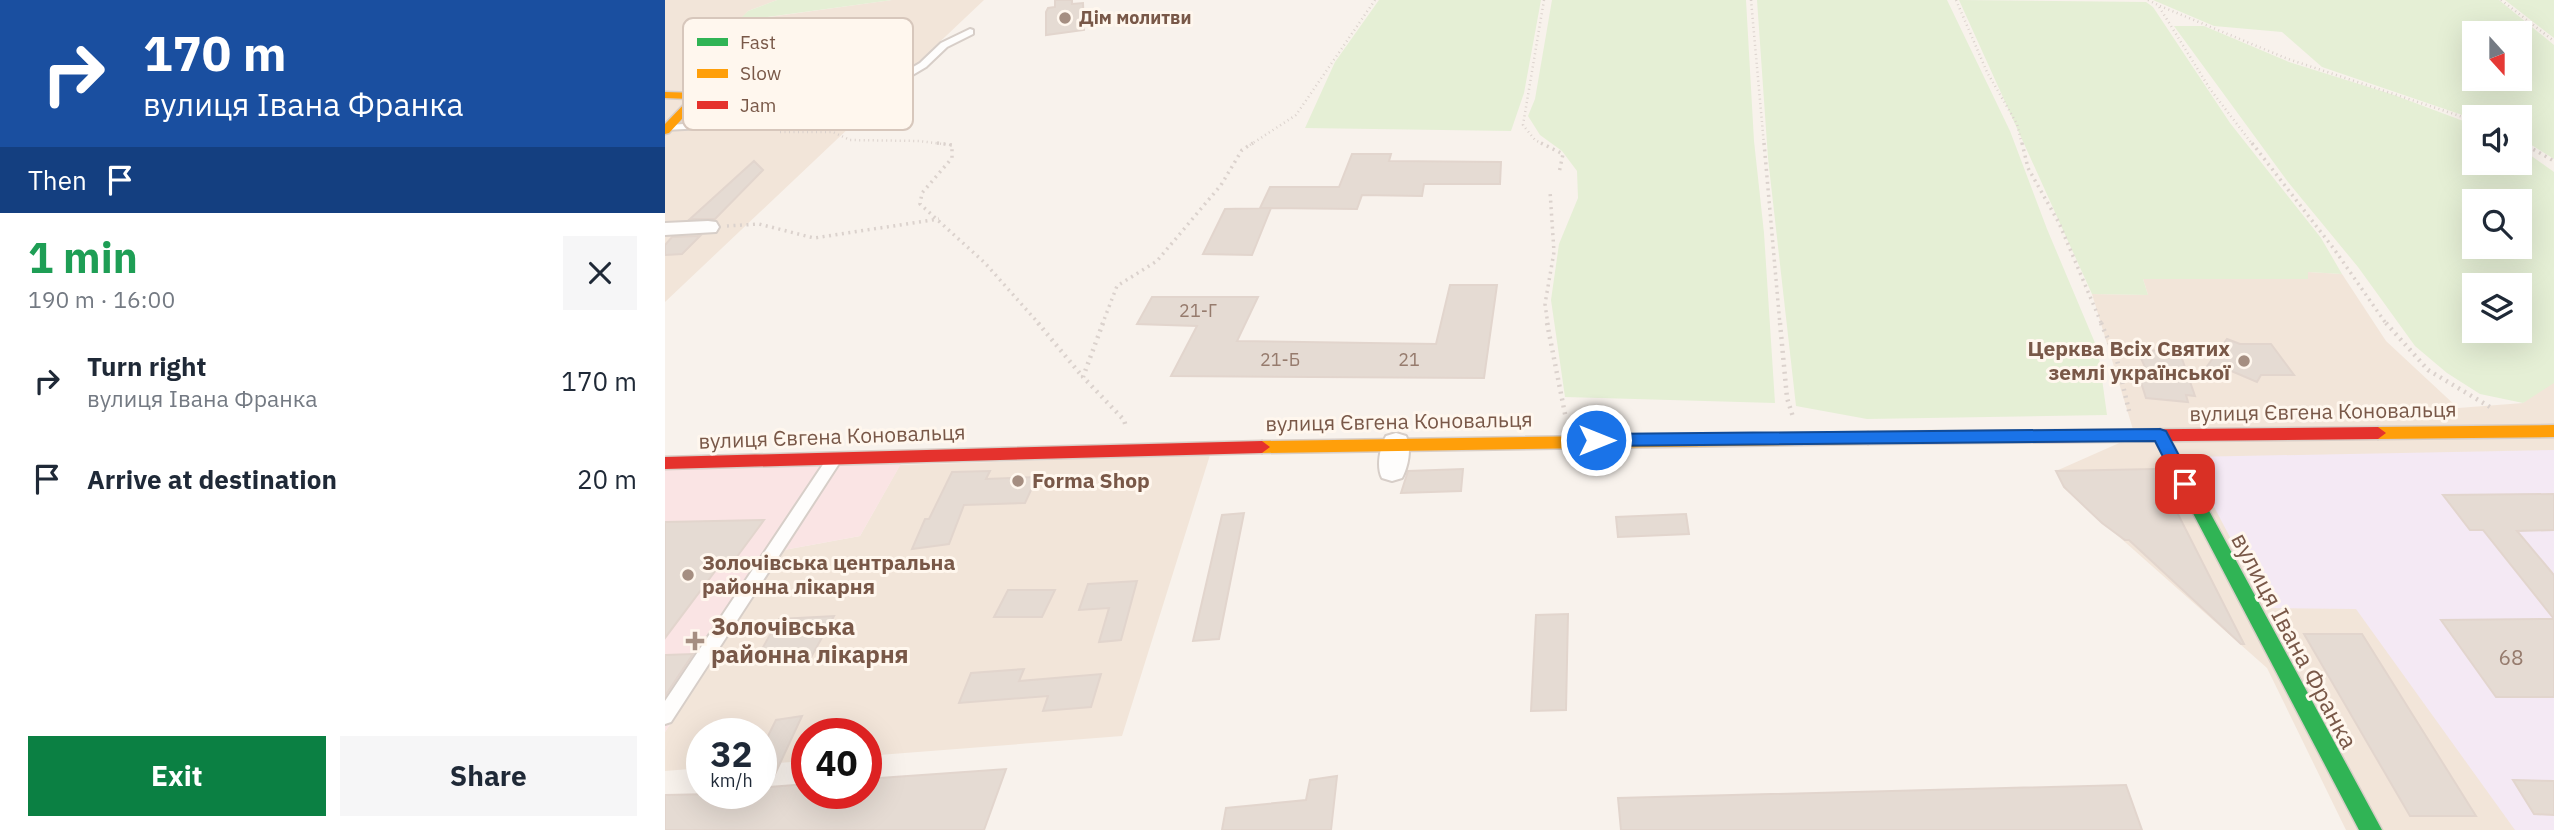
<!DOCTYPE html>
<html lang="en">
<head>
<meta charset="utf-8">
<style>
	body { margin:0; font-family:"IBM Plex Sans",sans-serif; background:#f6f6f7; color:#1f2937; height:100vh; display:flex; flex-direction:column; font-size:26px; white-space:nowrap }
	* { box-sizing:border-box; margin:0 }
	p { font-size:23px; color:#747a83 }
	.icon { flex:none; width:38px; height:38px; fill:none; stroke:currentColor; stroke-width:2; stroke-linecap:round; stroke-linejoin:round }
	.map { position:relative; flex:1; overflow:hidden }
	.side { display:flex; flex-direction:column; background:#fff; width:665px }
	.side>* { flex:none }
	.top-card { background:#1a4fa0; color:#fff; overflow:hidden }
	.needle { width:46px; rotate:159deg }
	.fabs { position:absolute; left:1797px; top:21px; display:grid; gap:14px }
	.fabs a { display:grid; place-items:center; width:70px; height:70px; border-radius:0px; background:#fff; box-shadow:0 7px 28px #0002; font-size:35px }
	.speed { position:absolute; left:21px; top:718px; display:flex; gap:14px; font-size:35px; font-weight:700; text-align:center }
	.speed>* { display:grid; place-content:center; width:91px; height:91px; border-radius:50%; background:#fff; box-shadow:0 7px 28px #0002; line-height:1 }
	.speed small { font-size:18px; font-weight:400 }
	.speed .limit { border:10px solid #d22; background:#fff; color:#111 }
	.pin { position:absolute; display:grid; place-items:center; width:60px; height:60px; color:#fff; margin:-30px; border-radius:14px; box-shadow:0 4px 10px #0006 }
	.me { position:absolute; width:77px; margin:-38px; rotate:90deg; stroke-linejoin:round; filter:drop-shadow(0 0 5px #0008) }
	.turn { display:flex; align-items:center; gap:24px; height:147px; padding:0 28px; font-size:32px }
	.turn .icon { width:91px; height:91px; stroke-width:2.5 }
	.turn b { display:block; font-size:49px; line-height:60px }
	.then { display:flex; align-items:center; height:66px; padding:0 28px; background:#0003; gap:14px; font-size:26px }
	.round { display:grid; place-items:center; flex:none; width:74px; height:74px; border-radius:0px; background:#f6f6f7 }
	.headline { display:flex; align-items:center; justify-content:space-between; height:119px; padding:0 28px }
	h1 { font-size:42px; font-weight:800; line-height:52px; color:#1e9e55 }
	.primary-button { display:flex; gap:14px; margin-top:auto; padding:14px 28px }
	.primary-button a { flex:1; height:80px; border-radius:0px; background:#0b8043; color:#fff; font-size:28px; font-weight:800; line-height:80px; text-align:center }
	.primary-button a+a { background:#f6f6f7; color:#1f2937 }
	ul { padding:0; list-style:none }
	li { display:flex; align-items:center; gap:21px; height:98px; padding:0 28px }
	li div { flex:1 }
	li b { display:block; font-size:26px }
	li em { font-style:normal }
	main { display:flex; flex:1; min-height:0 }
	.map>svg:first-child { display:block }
	.residential { fill:#f2e5d9 }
	.education { fill:#f4e9f4 }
	.medical { fill:#fae4e4 }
	.green { fill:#e5efd5; fill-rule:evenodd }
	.building { fill:#e5dbd3; stroke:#e2d5cd; stroke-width:2 }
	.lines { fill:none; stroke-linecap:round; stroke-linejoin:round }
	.lane-casing { stroke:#d7cec8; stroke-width:4 }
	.street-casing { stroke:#d7cec8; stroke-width:4 }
	.fast-casing { stroke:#d8cec7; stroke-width:3 }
	.slow-casing { stroke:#d8cec7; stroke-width:3 }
	.jam-casing { stroke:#d8cec7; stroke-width:3 }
	.path-far2 { stroke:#dbd2cd; stroke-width:2.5; stroke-dasharray:1 3.5; stroke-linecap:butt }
	.path-far1 { stroke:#dbd2cd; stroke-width:3.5; stroke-dasharray:2 4.5; stroke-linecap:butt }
	.path { stroke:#dbd2cd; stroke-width:4.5; stroke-dasharray:2 5; stroke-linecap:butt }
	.lane { fill:#fefdfc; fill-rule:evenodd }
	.street { fill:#fefdfc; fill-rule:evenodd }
	.fast { fill:#30b455; fill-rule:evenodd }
	.slow { fill:#ff9f0a; fill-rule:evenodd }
	.jam { fill:#e5322d; fill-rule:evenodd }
	.route { fill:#1a73e8; stroke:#114b97; stroke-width:2 }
	.poi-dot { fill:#a58e81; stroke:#fff7ee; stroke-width:2.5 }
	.labels { text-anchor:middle; stroke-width:6; stroke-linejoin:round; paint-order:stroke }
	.far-poi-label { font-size:18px; font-weight:bold; fill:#795848; stroke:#fff7ee; text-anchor:start }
	.number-label { font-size:18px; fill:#967b6d }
	.poi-label { font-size:21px; font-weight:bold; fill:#795848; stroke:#fff7ee; text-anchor:start }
	.street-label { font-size:21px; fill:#795848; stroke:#fff7ee }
	.near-number-label { font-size:21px; fill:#967b6d }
	.near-poi-label { font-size:24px; font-weight:bold; fill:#795848; stroke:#fff7ee; text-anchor:start }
	.near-street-label { font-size:24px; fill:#795848; stroke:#fff7ee }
	.key { fill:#fff7ee; stroke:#d7c7bc; stroke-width:2 }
	.key-label { font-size:19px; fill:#795848 }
</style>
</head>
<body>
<main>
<section class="side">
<div class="top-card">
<div class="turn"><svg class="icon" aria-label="right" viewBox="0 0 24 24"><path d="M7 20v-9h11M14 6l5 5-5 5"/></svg><div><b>170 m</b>вулиця Івана Франка</div></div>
<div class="then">Then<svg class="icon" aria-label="arrive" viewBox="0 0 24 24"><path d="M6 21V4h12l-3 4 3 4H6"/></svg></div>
</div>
<div class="headline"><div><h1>1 min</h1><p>190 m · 16:00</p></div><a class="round"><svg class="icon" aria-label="close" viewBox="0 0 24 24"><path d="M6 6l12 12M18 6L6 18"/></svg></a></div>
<ul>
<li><svg class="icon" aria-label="right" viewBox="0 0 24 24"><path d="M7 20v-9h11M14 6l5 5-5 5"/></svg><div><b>Turn right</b><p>вулиця Івана Франка</p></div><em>170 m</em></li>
<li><svg class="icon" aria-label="arrive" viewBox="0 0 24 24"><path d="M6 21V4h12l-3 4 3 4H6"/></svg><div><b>Arrive at destination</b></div><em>20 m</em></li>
</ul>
<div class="primary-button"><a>Exit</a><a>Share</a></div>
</section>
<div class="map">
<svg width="1889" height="830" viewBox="0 0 1889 830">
	<rect width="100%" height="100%" fill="#f8f2ec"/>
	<path class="residential" d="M0 0H112L83 11 75 21 227 0H319L0 302Z
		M1643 272 1677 274 1721 341 1793 408 1858 403 1889 377V830H1681L1602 668 1399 488 1391 471 1470 436 1427 294 1483 295 1478 279H1642Z
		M545 455 457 736 201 756V733H142V761L96 764V733H37V768L0 771V732L119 550 195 536 235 465Z"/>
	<path class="education" d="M1889 450V830H1850L1691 609 1602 608 1523 457Z"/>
	<path class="medical" d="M241 455 195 536 119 550 0 732V463Z"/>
	<path class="green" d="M112 0H227L73 21 83 11Z
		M714 0H876L859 93 846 131 640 128 670 62Z
		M887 0H1081L1089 141 1099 233 1110 403 900 397 886 300 894 244 913 198 912 171 897 151 875 135 863 116 870 99Z
		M1092 0H1282L1345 131 1382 229 1433 350 1442 415 1202 419 1131 406 1103 158Z
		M1294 0 1481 2 1488 7 1565 123 1656 238 1677 274 1643 272V279H1478L1483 295 1427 294Z
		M1488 0H1834L1889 45V159L1855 138V117L1809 119 1657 67 1617 32 1549 26ZM1855 33V79H1810V33Z
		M1840 0H1889V38Z
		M1509 26H1539L1624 62 1729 95 1809 125 1810 163H1855V148L1889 172V383L1858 403 1815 394 1782 373 1750 346 1693 267 1623 182ZM1855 201V247H1810V201ZM1855 285V331H1810V285Z"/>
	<path class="building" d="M390 0H407V4L418 3 419 30 381 35V12L383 8 390 7Z
		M687 154H726L724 161 836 162 835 184H759L757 196 697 195 692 209 595 208 605 187H674Z
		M89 161 98 170 50 219H25Z
		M606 208 587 255 538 254 560 209Z
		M35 236 17 254 0 255V245L7 237Z
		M785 285H832L819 378 506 376 532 326 472 324 487 297H593L572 341 771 344Z
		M1562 339 1575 344H1606L1629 375H1596L1592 382 1564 370 1540 369Z
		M1472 349 1515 353 1530 396 1521 395 1523 402 1481 398 1473 373 1483 374Z
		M798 469 796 491 736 493 743 471Z
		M1490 469 1579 644H1576L1464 540H1460L1437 523 1399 487 1391 471Z
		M325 471 321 479 372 477 360 503 299 505 284 544 247 549 260 519H264L287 472Z
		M1889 494V530L1852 531 1889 575V619L1818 530H1805L1778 495Z
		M579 513 554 639 528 641 557 515Z
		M1021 514 1024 534 953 537 951 517Z
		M99 520 71 558H60L0 638V522Z
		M472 581 456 640 434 642 444 608 414 610 423 584Z
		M343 590H390L377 617H329Z
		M903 614 901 710 866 711 871 615Z
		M169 616 145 659 89 663 114 619Z
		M1889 619V697H1831L1776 620Z
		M1639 634H1697L1811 816H1745Z
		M28 654 0 696V655Z
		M359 669 354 681 436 674 426 707 378 711 383 696 294 703 306 673Z
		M137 716 104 787 142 784V793H201V779L341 769 319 830H0V795L96 793V750L111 720Z
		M672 776 666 830H557L561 808 641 800 645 780Z
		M1848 780 1889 781V815L1869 814Z
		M1461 785 1477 830H956L953 798Z"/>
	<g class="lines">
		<g class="lane-casing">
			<path id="lane" d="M305 29 308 30V34L282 47 261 67 239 80 204 93 98 125 0 130V126L3 125 97 119 198 89 233 76 255 63 276 43Z
				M170 453 175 454 177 458 175 462 6 722 0 724V701L165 454Z"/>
		</g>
		<g class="street-casing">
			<path id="street" d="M43 221 51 222 54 227 51 232 0 235V223Z
				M731 433 741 436C747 448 743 467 737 478L727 481 717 478C711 467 715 447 721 436Z"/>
		</g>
		<g class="fast-casing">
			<path id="fast" d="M1495 429 1503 435 1717 830H1694L1487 435Z"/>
		</g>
		<g class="slow-casing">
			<path id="slow" d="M0 92 33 93 38 96 4 133 0 134V124L24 99 0 98Z
				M1889 425V437L1713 439 1705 433 1713 427Z
				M1203 432 1211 438 1203 444 597 453 589 447 597 441Z"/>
		</g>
		<g class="jam-casing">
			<path id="jam" d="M1713 427 1721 433 1713 439 1203 444 1195 438 1203 432Z
				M597 441 605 447 597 453 0 469V457Z"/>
		</g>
		<path class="path-far2" d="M879 0 858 125 870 140 880 145
			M1086 0 1099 145
			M1291 0 1322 72 1352 124 1357 145
			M1483 0 1493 5 1545 89 1588 145
			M1836 0 1889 41
			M1495 6 1623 59 1810 121
			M115 132H168L185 140 254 141 286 145
			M1855 142 1860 145
			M585 145 631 115 710 0"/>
		<path class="path-far1" d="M272 143 287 145V158L257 193 255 204 320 263 375 325
			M876 143 898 154 894 173
			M1099 143 1115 325
			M1357 143 1363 168 1394 223 1437 325
			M1587 143 1669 249 1722 325
			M1857 143 1889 161
			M62 226 94 224 149 238 274 219
			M437 325 452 286 492 261 556 185 577 150 588 143
			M883 325 880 304 889 252 885 191"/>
		<path class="path" d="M373 323 417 376
			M438 323 418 377 459 420 461 427
			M882 323 901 419
			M1115 323 1122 398 1128 417
			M1436 323 1452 360 1464 411
			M1721 323 1763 370 1825 407"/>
		<use href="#lane" class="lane"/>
		<use href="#street" class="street"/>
		<use href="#fast" class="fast"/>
		<use href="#slow" class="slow"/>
		<use href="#jam" class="jam"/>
	</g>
	<path class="route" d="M1495 429 1501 431 1529 484 1526 488H1514L1490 441 931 446 923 440 931 434Z"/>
	<g class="poi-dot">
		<circle cx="400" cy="18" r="7"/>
		<circle cx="1579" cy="361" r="7"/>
		<circle cx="353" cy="481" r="7"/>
		<circle cx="23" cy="575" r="7"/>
		<path d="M26.5 630.5h7v7h7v7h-7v7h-7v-7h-7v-7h7z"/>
	</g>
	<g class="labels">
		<g class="far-poi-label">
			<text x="414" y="24">Дім молитви</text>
		</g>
		<g class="number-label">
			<text x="533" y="317">21-Г</text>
			<text x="615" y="366">21-Б</text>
			<text x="744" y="366">21</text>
		</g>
		<g class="poi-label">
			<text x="1565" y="356" text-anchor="end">Церква Всіх Святих<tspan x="1565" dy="24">землі української</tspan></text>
			<text x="367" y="488">Forma Shop</text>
			<text x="37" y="570">Золочівська центральна<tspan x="37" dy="24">районна лікарня</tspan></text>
		</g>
		<g class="street-label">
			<text transform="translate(1658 412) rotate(-1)" y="7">вулиця Євгена Коновальця</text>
			<text transform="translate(734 422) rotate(-1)" y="7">вулиця Євгена Коновальця</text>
			<text transform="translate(167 437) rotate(-2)" y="7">вулиця Євгена Коновальця</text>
		</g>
		<g class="near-number-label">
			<text x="1846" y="665">68</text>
		</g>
		<g class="near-poi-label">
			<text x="46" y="635">Золочівська<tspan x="46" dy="28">районна лікарня</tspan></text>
		</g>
		<g class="near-street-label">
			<text transform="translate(1629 641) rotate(62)" y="8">вулиця Івана Франка</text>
		</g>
	</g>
	<rect x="18" y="18" width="230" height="112" rx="10" class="key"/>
	<rect x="32" y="38" width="31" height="8" fill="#30b455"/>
	<rect x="32" y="69" width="31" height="9" fill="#ff9f0a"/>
	<rect x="32" y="101" width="31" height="8" fill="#e5322d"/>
	<g class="key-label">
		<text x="75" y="49">Fast</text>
		<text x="75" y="80">Slow</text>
		<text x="75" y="112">Jam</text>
	</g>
</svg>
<div class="fabs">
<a><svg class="needle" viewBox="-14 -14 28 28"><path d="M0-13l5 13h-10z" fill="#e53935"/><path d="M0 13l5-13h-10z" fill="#747a83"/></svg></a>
<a><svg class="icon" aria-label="sound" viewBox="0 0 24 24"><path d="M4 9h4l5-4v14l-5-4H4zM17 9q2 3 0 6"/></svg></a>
<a><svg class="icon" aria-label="search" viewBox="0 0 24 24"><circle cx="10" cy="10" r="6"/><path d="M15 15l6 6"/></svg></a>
<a><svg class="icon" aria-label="layers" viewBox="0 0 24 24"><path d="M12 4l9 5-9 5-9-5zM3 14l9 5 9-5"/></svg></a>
</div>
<div class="speed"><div>32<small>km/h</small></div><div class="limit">40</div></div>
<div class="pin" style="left:1520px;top:484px;background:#d93025"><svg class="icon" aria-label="arrive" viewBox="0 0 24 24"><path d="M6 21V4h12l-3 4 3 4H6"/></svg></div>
<svg class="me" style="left:931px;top:440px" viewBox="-20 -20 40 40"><circle r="17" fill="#1a73e8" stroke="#fff" stroke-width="3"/><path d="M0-11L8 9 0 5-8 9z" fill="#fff"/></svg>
</div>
</main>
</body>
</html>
